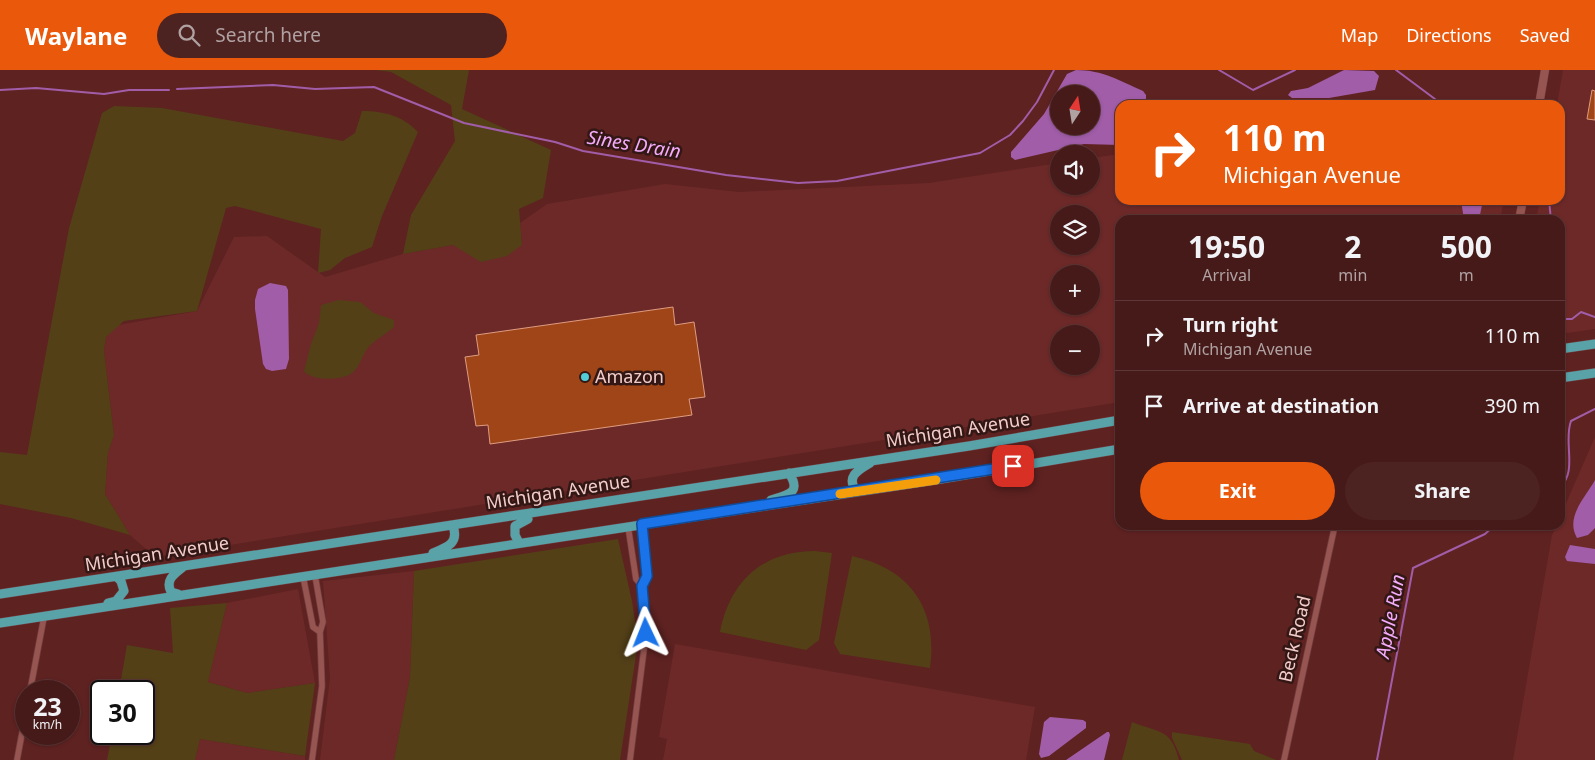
<!DOCTYPE html>
<html lang="en">
<head>
<meta charset="utf-8">
<style>
	body { margin:0; font-family:"Noto Sans",sans-serif; background:#4d2322; color:#f1f3f6; height:100vh; display:flex; flex-direction:column; font-size:19px; white-space:nowrap }
	* { box-sizing:border-box; margin:0 }
	p { font-size:16px; color:#b0a1a2 }
	.icon { flex:none; width:28px; height:28px; fill:none; stroke:currentColor; stroke-width:2; stroke-linecap:round; stroke-linejoin:round }
	.map { position:relative; flex:1; overflow:hidden }
	.drawer { position:absolute; left:1115px; top:145px; width:450px; height:315px; display:flex; flex-direction:column; background:#461a19; border-radius:15px; box-shadow:0 1px 4px #0004,0 0 0 1px #5e3838 }
	.drawer>* { flex:none }
	.guide { position:absolute; left:1115px; top:30px; width:450px; height:105px; border-radius:15px; box-shadow:0 1px 4px #0004,0 0 0 1px #5e3838; background:#ea580c; color:#fff; overflow:hidden }
	.needle { width:32px; rotate:12deg }
	.fabs { position:absolute; left:1050px; top:15px; display:grid; gap:10px }
	.fabs a { display:grid; place-items:center; width:50px; height:50px; border-radius:50%; background:#461a19; box-shadow:0 1px 4px #0004,0 0 0 1px #5e3838; font-size:25px }
	.speed { position:absolute; left:15px; top:610px; display:flex; gap:10px; font-size:25px; font-weight:700; text-align:center }
	.speed>* { display:grid; place-content:center; width:65px; height:65px; border-radius:50%; background:#461a19; box-shadow:0 1px 4px #0004,0 0 0 1px #5e3838; line-height:1 }
	.speed small { font-size:12px; font-weight:400 }
	.speed .limit { border:2px solid #111; border-radius:8px; background:#fff; color:#111 }
	.pin { position:absolute; display:grid; place-items:center; width:42px; height:42px; color:#fff; margin:-21px; border-radius:10px; box-shadow:0 2px 8px #0006 }
	.me { position:absolute; width:55px; margin:-28px; rotate:358deg; stroke-linejoin:round; filter:drop-shadow(0 0 4px #0008) }
	.turn { display:flex; align-items:center; gap:18px; height:105px; padding:0 25px; font-size:22px }
	.turn .icon { width:65px; height:65px; stroke-width:2.5 }
	.turn b { display:block; font-size:35px; line-height:42px }
	.eta { display:flex; justify-content:space-evenly; align-items:center; height:85px; text-align:center }
	.eta b { font-size:30px; font-weight:700; line-height:35px }
	.action { display:flex; gap:10px; margin-top:auto; padding:10px 25px }
	.action a { flex:1; height:58px; border-radius:30px; background:#ea580c; color:#fff; font-size:20px; font-weight:700; line-height:58px; text-align:center }
	.action a+a { background:#4d2322; color:#f1f3f6 }
	ul { padding:0; list-style:none }
	li { display:flex; align-items:center; gap:15px; height:70px; padding:0 25px; border-top:1px solid #5e3838 }
	li div { flex:1 }
	li b { display:block; font-size:19px }
	li em { font-style:normal }
	header { display:flex; align-items:center; gap:30px; box-sizing:border-box; height:70px; padding:0 25px; background:#ea580c; color:#fff }
	header strong { font-size:24px }
	nav { display:flex; gap:28px; margin-inline-start:auto; font-size:18px }
	.search { width:350px; height:45px; background:#4d2322; display:flex; align-items:center; gap:12px; box-sizing:border-box; padding:0 18px; border-radius:28px; color:#b0a1a2; font-size:19px }
	.map>svg:first-child { display:block }
	.built { fill:#6d2928; fill-rule:evenodd }
	.green { fill:#534017 }
	.water { fill:#a15da8; fill-rule:evenodd }
	.lines { fill:none; stroke-linecap:round; stroke-linejoin:round }
	.stream { stroke:#a15da8; stroke-width:2 }
	.building { fill:#a04517; stroke:#de9c81 }
	.street-casing { stroke:#723d3f; stroke-width:7 }
	.secondary-casing { stroke:#723d3f; stroke-width:9 }
	.primary-casing { stroke:#723d3f; stroke-width:10 }
	.street { stroke:#965551; stroke-width:5.5 }
	.secondary { stroke:#965551; stroke-width:8 }
	.primary { stroke:#58a2a8; stroke-width:9 }
	.route-casing { stroke:#114b97; stroke-width:12 }
	.route { stroke:#1a73e8; stroke-width:9 }
	.slow { stroke:#f59e0b; stroke-width:9 }
	.poi-dot { fill:#52ccd6; stroke:#321715; stroke-width:2 }
	.labels { text-anchor:middle; stroke-width:5; stroke-linejoin:round; paint-order:stroke }
	.poi-label { font-size:18px; fill:#f2ccc9; stroke:#321715; text-anchor:start }
	.street-label { font-size:18px; fill:#f2ccc9; stroke:#321715 }
	.water-label { font-size:19px; font-style:italic; fill:#f3abfa; stroke:#321715 }
</style>
</head>
<body>
<header>
<strong>Waylane</strong>
<div class="search"><svg class="icon" aria-label="search" viewBox="0 0 24 24"><circle cx="10" cy="10" r="6"/><path d="M15 15l6 6"/></svg>Search here</div>
<nav><a>Map</a><a>Directions</a><a>Saved</a></nav>
</header>
<div class="map">
<svg width="1595" height="690" viewBox="0 0 1595 690">
	<rect width="100%" height="100%" fill="#5e2221"/>
	<path class="built" d="M1563 0H1595V259L1560 264V150H1536L1540 130H1560V35H1557Z
		M1120 84V130H1504L1500 150H1120V332L155 487 130 465 105 424 108 383 114 365 104 281 106 267 118 255 197 241 234 167 267 166 325 207 403 184 453 175H522L520 153 547 134 665 114 739 122 929 113 1059 93V116H1091V88ZM1059 144H1091V176H1059ZM1059 204H1091V236H1059ZM1059 264H1091V296H1059Z
		M1595 367V690H1513L1552 465 1557 455H1560V447Z
		M414 501 410 607 394 690H320L330 608 323 511Z
		M298 519 315 613 247 623 208 612 227 533Z
		M675 574 1035 637 1026 690H663L667 669 659 667Z
		M200 669 305 686V690H195Z"/>
	<path class="green" d="M376 0H469L462 39 551 80 543 128 519 139 522 175 507 186 481 192 453 175 403 184 411 145 455 71 451 35 391 2Z
		M114 36 162 38 343 71 355 63 362 41C384 41 403 46 418 62L382 146 372 177 345 188 330 200 318 203 321 159 235 136 226 138 197 241 124 251 106 267 104 281 114 365 108 383 105 424 130 465 71 448 0 434V382L27 385 69 158 102 43Z
		M339 230 360 232 374 243 394 250V257C386 264 373 271 367 279 361 288 359 300 349 305 338 310 312 311 304 301L311 274 319 253 321 235Z
		M618 469 632 531 638 572 620 690H394L410 607 414 501Z
		M815 481 832 483 819 570 806 580 720 562C730 511 763 481 815 481Z
		M852 486C911 499 938 539 930 598L840 584 834 573Z
		M227 533 208 612 247 623 315 613 305 686 200 669 195 690H107L112 664H144V621H119L127 575 173 583 170 538Z
		M1132 652C1159 663 1171 658 1179 690H1122Z
		M1172 662 1250 674 1254 681 1276 690H1182L1172 668Z"/>
	<path class="water" d="M1076 0C1103 0 1120 11 1143 21L1146 25V35H1120V75L1084 74 1015 90 1011 87V82L1044 44 1067 4ZM1059 24H1091V56H1059Z
		M1344 0 1374 1 1379 6 1375 20 1329 28H1292L1288 25 1291 21 1308 18Z
		M1461 130H1483L1479 150H1464Z
		M270 213 286 216 288 220 289 289 286 299 272 301 266 299 263 294 255 239V230L258 219Z
		M1595 410V458L1588 465 1577 468C1565 447 1585 428 1595 410Z
		M1570 475 1595 479V494L1567 491 1565 487Z
		M1050 647 1083 650 1086 652V658L1049 686 1041 688 1039 684 1044 652Z
		M1107 662H1109L1110 665 1104 690H1066Z"/>
	<g class="lines">
		<path class="stream" d="M1219 0 1253 20 1295 0
			M1396 0 1443 35
			M177 19 273 15 315 19 374 17 464 53 555 72 583 81 726 105 798 113 837 111 980 83 1010 65 1023 51 1037 32 1054 0
			M0 20 36 18 104 24 129 20H169
			M1549 130 1551 150
			M1560 249H1572L1581 242 1595 247
			M1560 417C1578 401 1563 372 1571 351L1595 339
			M1377 690 1413 498 1485 464 1495 455"/>
	</g>
	<path class="building" d="M1592 20 1595 21V50L1587 49Z
		M673 237 675 255 694 252 705 327 689 329 692 345 490 374 488 355 476 356 465 287 479 285 476 265Z"/>
	<g class="lines">
		<g class="street-casing">
			<path id="street" d="M628 456 636 509 642 516 647 506 642 454
				M303 506 313 557 320 562 323 552 315 505
				M30 621 44 547
				M17 690 26 642
				M312 690 322 616 320 562
				M630 690 646 563 642 516
				M1284 690 1335 455"/>
		</g>
		<g class="secondary-casing">
			<path id="secondary" d="M1539 35 1545 0
				M1519 150 1523 130"/>
		</g>
		<g class="primary-casing">
			<path id="primary" d="M1560 279 1595 274
				M1560 308 1595 303
				M857 422C845 407 858 400 870 393
				M771 430C788 425 802 423 789 403
				M519 473 515 465V456L528 449
				M433 483C448 477 459 473 453 456
				M0 524 969 376 1120 350
				M178 524 171 522C165 510 174 504 183 497
				M108 533 116 531 124 521 121 511 117 507
				M0 553 935 410 1120 379"/>
		</g>
		<use href="#street" class="street"/>
		<use href="#secondary" class="secondary"/>
		<use href="#primary" class="primary"/>
	</g>
	<g class="lines">
		<g class="route-casing">
			<path id="route" d="M646 563 642 516 647 506 642 454 1013 396"/>
		</g>
		<use href="#route" class="route"/>
		<path class="slow" d="M840 424 936 410"/>
	</g>
	<circle class="poi-dot" cx="585" cy="307" r="5"/>
	<g class="labels">
		<g class="poi-label">
			<text x="595" y="313">Amazon</text>
		</g>
		<g class="street-label">
			<text transform="translate(958 360) rotate(-9)" y="6">Michigan Avenue</text>
			<text transform="translate(558 422) rotate(-9)" y="6">Michigan Avenue</text>
			<text transform="translate(157 484) rotate(-9)" y="6">Michigan Avenue</text>
			<text transform="translate(1295 569) rotate(-77)" y="6">Beck Road</text>
		</g>
		<g class="water-label">
			<text transform="translate(634 74) rotate(9)" y="7">Sines Drain</text>
			<text transform="translate(1390 546) rotate(-79)" y="7">Apple Run</text>
		</g>
	</g>
</svg>
<div class="fabs">
<a><svg class="needle" viewBox="-14 -14 28 28"><path d="M0-13l5 13h-10z" fill="#e53935"/><path d="M0 13l5-13h-10z" fill="#b0a1a2"/></svg></a>
<a><svg class="icon" aria-label="sound" viewBox="0 0 24 24"><path d="M4 9h4l5-4v14l-5-4H4zM17 9q2 3 0 6"/></svg></a>
<a><svg class="icon" aria-label="layers" viewBox="0 0 24 24"><path d="M12 4l9 5-9 5-9-5zM3 14l9 5 9-5"/></svg></a>
<a>+</a>
<a>−</a>
</div>
<div class="speed"><div>23<small>km/h</small></div><div class="limit">30</div></div>
<div class="pin" style="left:1013px;top:396px;background:#d93025"><svg class="icon" aria-label="arrive" viewBox="0 0 24 24"><path d="M6 21V4h12l-3 4 3 4H6"/></svg></div>
<svg class="me" style="left:646px;top:563px" viewBox="-20 -20 40 40"><path d="M0-17L14 15 0 8-14 15z" fill="#1a73e8" stroke="#fff" stroke-width="4"/></svg>
<div class="guide">
<div class="turn"><svg class="icon" aria-label="right" viewBox="0 0 24 24"><path d="M7 20v-9h11M14 6l5 5-5 5"/></svg><div><b>110 m</b>Michigan Avenue</div></div>
</div>
<section class="drawer">
<div class="eta">
<div><b>19:50</b><p>Arrival</p></div>
<div><b>2</b><p>min</p></div>
<div><b>500</b><p>m</p></div>
</div>
<ul>
<li><svg class="icon" aria-label="right" viewBox="0 0 24 24"><path d="M7 20v-9h11M14 6l5 5-5 5"/></svg><div><b>Turn right</b><p>Michigan Avenue</p></div><em>110 m</em></li>
<li><svg class="icon" aria-label="arrive" viewBox="0 0 24 24"><path d="M6 21V4h12l-3 4 3 4H6"/></svg><div><b>Arrive at destination</b></div><em>390 m</em></li>
</ul>
<div class="action"><a>Exit</a><a>Share</a></div>
</section>
</div>
</body>
</html>
